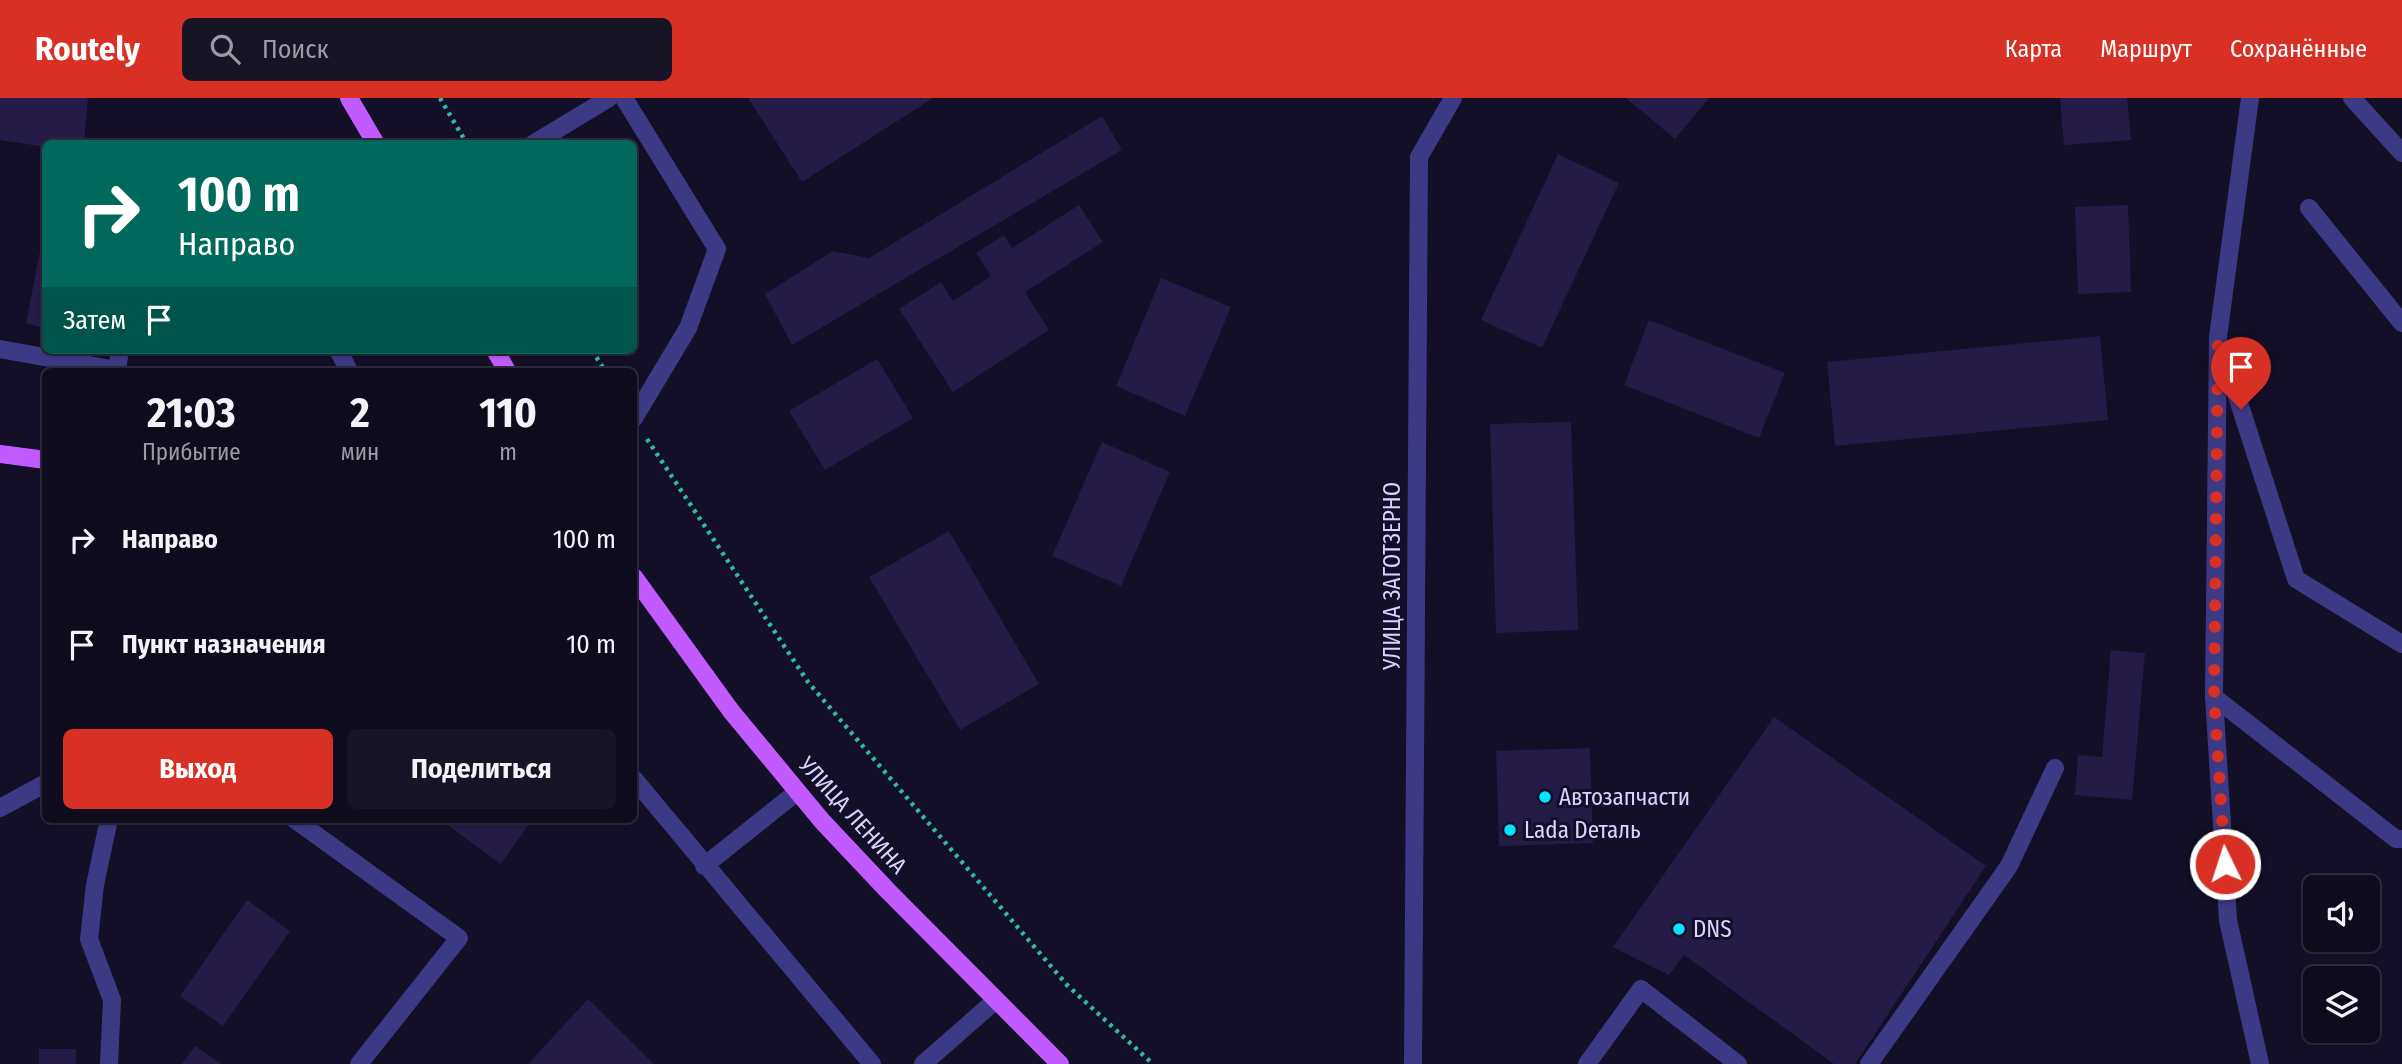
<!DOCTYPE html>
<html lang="ru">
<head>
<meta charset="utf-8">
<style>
	body { margin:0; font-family:"Fira Sans Condensed",sans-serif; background:#171425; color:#f1f3f6; height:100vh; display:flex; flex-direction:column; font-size:26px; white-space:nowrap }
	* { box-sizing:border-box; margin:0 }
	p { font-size:23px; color:#9b9ba3 }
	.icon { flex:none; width:38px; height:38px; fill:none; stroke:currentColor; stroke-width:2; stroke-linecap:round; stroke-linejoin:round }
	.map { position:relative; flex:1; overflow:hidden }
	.side { position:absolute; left:42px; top:270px; width:595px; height:455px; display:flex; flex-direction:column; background:#0e0b1c; border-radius:10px; box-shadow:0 2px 5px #0004,0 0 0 2px #2e2b3b }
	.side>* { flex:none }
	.top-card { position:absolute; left:42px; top:42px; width:595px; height:214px; border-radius:10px; box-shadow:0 2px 5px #0004,0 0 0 2px #2e2b3b; background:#00695c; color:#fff; overflow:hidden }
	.tools { position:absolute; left:2303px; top:777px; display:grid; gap:14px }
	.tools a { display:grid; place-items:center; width:77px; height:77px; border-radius:10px; background:#0e0b1c; box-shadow:0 2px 5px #0004,0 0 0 2px #2e2b3b; font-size:35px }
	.pin { position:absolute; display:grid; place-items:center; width:60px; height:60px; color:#fff; margin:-72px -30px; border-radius:50% 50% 50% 0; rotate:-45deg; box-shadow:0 0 7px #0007 }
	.pin .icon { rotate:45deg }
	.me { position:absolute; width:77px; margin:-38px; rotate:356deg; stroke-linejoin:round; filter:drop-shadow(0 0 5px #0008) }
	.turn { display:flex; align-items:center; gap:24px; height:147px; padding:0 21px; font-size:32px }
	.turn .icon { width:91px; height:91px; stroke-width:2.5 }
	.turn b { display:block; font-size:49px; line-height:60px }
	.then { display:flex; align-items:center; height:66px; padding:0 21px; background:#0003; gap:14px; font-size:26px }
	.eta { display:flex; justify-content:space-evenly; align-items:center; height:119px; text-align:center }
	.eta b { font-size:42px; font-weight:700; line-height:49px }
	.cta { display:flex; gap:14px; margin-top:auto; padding:14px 21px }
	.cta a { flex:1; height:80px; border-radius:10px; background:#d93025; color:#fff; font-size:28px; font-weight:700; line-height:80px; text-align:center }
	.cta a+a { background:#171425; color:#f1f3f6 }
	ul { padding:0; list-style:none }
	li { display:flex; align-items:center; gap:21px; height:105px; padding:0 21px }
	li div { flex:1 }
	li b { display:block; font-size:26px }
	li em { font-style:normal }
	header { display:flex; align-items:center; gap:42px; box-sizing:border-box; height:98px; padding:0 35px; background:#d93025; color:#fff }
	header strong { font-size:33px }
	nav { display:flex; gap:38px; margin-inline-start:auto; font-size:24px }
	.search { width:490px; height:63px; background:#171425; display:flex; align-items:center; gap:18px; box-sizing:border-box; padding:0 24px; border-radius:10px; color:#9b9ba3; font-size:26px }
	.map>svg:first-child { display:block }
	.building { fill:#241b47 }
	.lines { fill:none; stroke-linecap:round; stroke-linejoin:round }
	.path { stroke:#2fb8b0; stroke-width:4.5; stroke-dasharray:3.5 5; stroke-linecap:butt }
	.minor { stroke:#3d3a85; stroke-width:18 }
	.major { stroke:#c25bff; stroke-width:18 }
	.route { stroke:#d93025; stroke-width:12; stroke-dasharray:0 21.6 }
	.poi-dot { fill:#00e5ff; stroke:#130f26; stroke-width:2.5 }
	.labels { text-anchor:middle; stroke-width:6; stroke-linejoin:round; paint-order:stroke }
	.street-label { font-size:23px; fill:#d9d4ff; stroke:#130f26 }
	.poi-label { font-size:23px; fill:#d9d4ff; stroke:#130f26; text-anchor:start }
</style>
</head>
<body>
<header>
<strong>Routely</strong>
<div class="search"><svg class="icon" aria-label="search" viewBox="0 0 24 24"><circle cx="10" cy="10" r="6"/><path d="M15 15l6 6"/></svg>Поиск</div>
<nav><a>Карта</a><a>Маршрут</a><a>Сохранённые</a></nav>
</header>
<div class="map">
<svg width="2402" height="966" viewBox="0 0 2402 966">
	<rect width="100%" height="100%" fill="#130f26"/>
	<path class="building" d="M0 0H88L84 46H46V49L0 42Z
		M748 0H933L802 84Z
		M1626 0H1709L1675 41Z
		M2060 0H2127L2131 42 2064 47Z
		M1102 18 1122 52 792 247 765 196 833 153 869 160Z
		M1558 56 1619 85 1542 250 1481 222Z
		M1079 107 1103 144 1025 194 1049 232 953 294 899 211 941 184 953 203 991 178 976 155 1004 137 1012 150Z
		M2128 107 2131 194 2078 196 2075 109Z
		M40 153 46 155V231L26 225Z
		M1161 180 1231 209 1185 318 1116 288Z
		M1649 222 1785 275 1759 340 1624 287Z
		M2100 238 2108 322 1835 348 1827 264Z
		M877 261 913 320 825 372 789 313Z
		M1571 324 1578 532 1496 535 1490 326Z
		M1102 344 1170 374 1121 488 1052 458Z
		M949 433 1039 586 960 632 869 479Z
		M2111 552 2145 555 2132 702 2075 697 2078 657 2102 659Z
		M1774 619 1986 768 1855 966H1834L1684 857 1669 877 1613 849Z
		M1590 650 1593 745 1499 748 1496 653Z
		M439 721H523L529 726 501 766Z
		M247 802 290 833 223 928 180 898Z
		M588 901 654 966H528Z
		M195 948 222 966H182Z
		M39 951H76V966H39Z"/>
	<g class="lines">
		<path class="path" d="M440 0 467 46
			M592 252 605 273
			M647 341 808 584 1067 887 1153 966"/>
		<path class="minor" d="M624 0 717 151 688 230 634 320
			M2250 0 2218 239 2214 599 2228 822 2260 966
			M2352 0 2402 55
			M533 46 609 0
			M2309 110 2402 225
			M0 251 117 272 120 252
			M338 252 349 273
			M2222 252 2296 481 2402 546
			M2214 599 2396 741H2402
			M634 681 872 966
			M0 710 46 685
			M294 721 459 840 359 966
			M704 768 797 694
			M109 966 112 902 89 841 95 787 109 721
			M923 966 996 902
			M1413 966 1419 59 1453 0
			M1587 966 1641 891 1738 966
			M1869 966 2009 768 2055 670"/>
		<path class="major" d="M349 0 376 46
			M495 252 507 273
			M0 356 46 362
			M634 479 731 613 822 723 888 793 1060 966"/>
	</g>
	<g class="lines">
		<path class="route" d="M2225 766 2214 599 2218 239 2241 311"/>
	</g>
	<g class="poi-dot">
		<circle cx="1545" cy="699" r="7"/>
		<circle cx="1510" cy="732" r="7"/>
		<circle cx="1679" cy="831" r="7"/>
	</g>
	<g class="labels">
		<g class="street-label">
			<text transform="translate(1392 478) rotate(-90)" y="8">УЛИЦА ЗАГОТЗЕРНО</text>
			<text transform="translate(853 717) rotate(48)" y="8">УЛИЦА ЛЕНИНА</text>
		</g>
		<g class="poi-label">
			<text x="1559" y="707">Автозапчасти</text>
			<text x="1524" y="740">Lada Dеталь</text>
			<text x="1693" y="839">DNS</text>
		</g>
	</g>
</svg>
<div class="tools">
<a><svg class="icon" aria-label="sound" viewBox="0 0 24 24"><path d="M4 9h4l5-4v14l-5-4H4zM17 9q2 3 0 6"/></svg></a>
<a><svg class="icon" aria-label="layers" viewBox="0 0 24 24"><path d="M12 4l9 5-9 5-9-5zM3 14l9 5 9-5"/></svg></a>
</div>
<div class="pin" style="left:2241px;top:311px;background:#d93025"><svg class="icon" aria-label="arrive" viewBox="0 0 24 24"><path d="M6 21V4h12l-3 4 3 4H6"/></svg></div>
<svg class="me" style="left:2225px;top:766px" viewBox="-20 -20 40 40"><circle r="17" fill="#d93025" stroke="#fff" stroke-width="3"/><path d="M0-11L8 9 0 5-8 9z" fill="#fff"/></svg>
<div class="top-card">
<div class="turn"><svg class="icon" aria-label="right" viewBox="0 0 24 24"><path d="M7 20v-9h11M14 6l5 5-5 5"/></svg><div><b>100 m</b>Направо</div></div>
<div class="then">Затем<svg class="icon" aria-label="arrive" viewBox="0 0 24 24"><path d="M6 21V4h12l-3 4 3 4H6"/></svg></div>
</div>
<section class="side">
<div class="eta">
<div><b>21:03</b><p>Прибытие</p></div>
<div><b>2</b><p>мин</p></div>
<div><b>110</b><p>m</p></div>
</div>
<ul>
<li><svg class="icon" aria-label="right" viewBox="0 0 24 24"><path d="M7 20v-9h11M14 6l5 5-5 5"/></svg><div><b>Направо</b></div><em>100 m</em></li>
<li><svg class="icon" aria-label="arrive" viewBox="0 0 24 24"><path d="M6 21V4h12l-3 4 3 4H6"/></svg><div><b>Пункт назначения</b></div><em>10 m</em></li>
</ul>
<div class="cta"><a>Выход</a><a>Поделиться</a></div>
</section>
</div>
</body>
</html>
